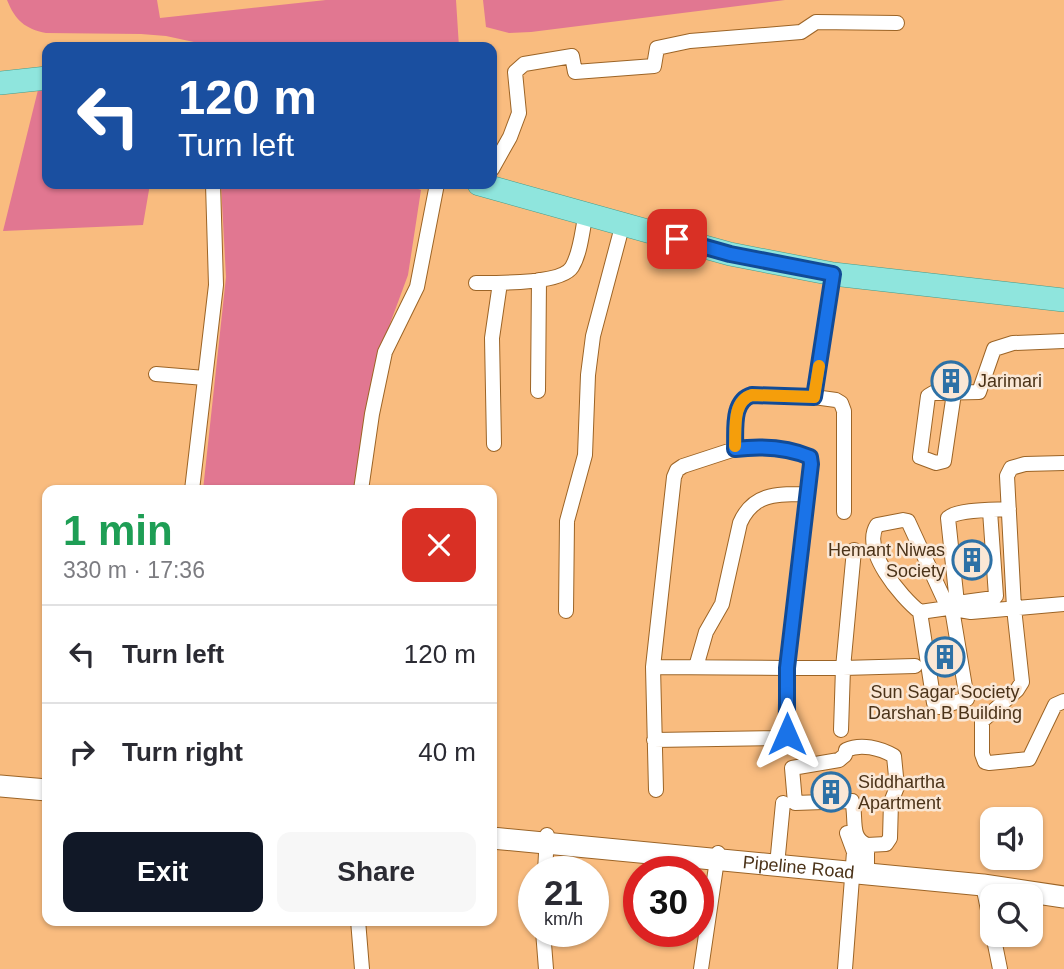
<!DOCTYPE html>
<html lang="en">
<head>
<meta charset="utf-8">
<style>
	body { margin:0; font-family:Helvetica,sans-serif; background:#f7f7f7; color:#2b2b33; height:100vh; display:flex; flex-direction:column; font-size:26px; white-space:nowrap }
	* { box-sizing:border-box; margin:0 }
	p { font-size:23px; color:#7c7c81 }
	.icon { flex:none; width:38px; height:38px; fill:none; stroke:currentColor; stroke-width:2; stroke-linecap:round; stroke-linejoin:round }
	.map { position:relative; flex:1; overflow:hidden }
	.details { position:absolute; left:42px; top:485px; width:455px; height:441px; display:flex; flex-direction:column; background:#fff; border-radius:14px; box-shadow:0 2px 5px #0004 }
	.details>* { flex:none }
	.guide { position:absolute; left:42px; top:42px; width:455px; height:147px; border-radius:14px; box-shadow:0 2px 5px #0004; background:#1a4fa0; color:#fff; overflow:hidden }
	.controls { position:absolute; left:980px; top:807px; display:grid; gap:14px }
	.controls a { display:grid; place-items:center; width:63px; height:63px; border-radius:14px; background:#fff; box-shadow:0 2px 5px #0004; font-size:35px }
	.speed { position:absolute; left:518px; top:856px; display:flex; gap:14px; font-size:35px; font-weight:700; text-align:center }
	.speed>* { display:grid; place-content:center; width:91px; height:91px; border-radius:50%; background:#fff; box-shadow:0 2px 5px #0004; line-height:1 }
	.speed small { font-size:18px; font-weight:400 }
	.speed .limit { border:10px solid #d22; background:#fff; color:#111 }
	.pin { position:absolute; display:grid; place-items:center; width:60px; height:60px; color:#fff; margin:-30px; border-radius:14px; box-shadow:0 4px 10px #0006 }
	.me { position:absolute; width:77px; margin:-38px; rotate:0deg; stroke-linejoin:round; filter:drop-shadow(0 0 5px #0008) }
	.turn { display:flex; align-items:center; gap:24px; height:147px; padding:0 21px; font-size:32px }
	.turn .icon { width:91px; height:91px; stroke-width:2.5 }
	.turn b { display:block; font-size:49px; line-height:60px }
	.round { display:grid; place-items:center; flex:none; width:74px; height:74px; border-radius:14px; background:#f7f7f7 }
	.head { display:flex; align-items:center; justify-content:space-between; height:119px; padding:0 21px }
	h1 { font-size:42px; font-weight:800; line-height:52px; color:#1e9e55 }
	.cta { display:flex; gap:14px; margin-top:auto; padding:14px 21px }
	.cta a { flex:1; height:80px; border-radius:14px; background:#111827; color:#fff; font-size:28px; font-weight:800; line-height:80px; text-align:center }
	.cta a+a { background:#f7f7f7; color:#2b2b33 }
	ul { padding:0; list-style:none }
	li { display:flex; align-items:center; gap:21px; height:98px; padding:0 21px; border-top:2px solid #e1e1e2 }
	li div { flex:1 }
	li b { display:block; font-size:26px }
	li em { font-style:normal }
	.map>svg:first-child { display:block }
	.green { fill:#e17791 }
	.lines { fill:none; stroke-linecap:round; stroke-linejoin:round }
	.street-casing { stroke:#9c6426; stroke-width:16 }
	.secondary-casing { stroke:#9c6426; stroke-width:23 }
	.primary-casing { stroke:#479c89; stroke-width:24 }
	.street { stroke:#fff; stroke-width:14 }
	.secondary { stroke:#fff; stroke-width:21 }
	.primary { stroke:#8fe5dd; stroke-width:23 }
	.route-casing { stroke:#114b97; stroke-width:18 }
	.route { stroke:#1a73e8; stroke-width:12 }
	.slow { stroke:#f59e0b; stroke-width:12 }
	.labels { text-anchor:middle; stroke-width:5; stroke-linejoin:round; paint-order:stroke }
	.poi-label { font-size:18px; fill:#4b3319; stroke:#fae7d5; text-anchor:start }
	.street-label { font-size:18px; fill:#4b3319; stroke:#fae7d5 }
</style>
</head>
<body>
<div class="map">
<svg width="1064" height="969" viewBox="0 0 1064 969">
	<rect width="100%" height="100%" fill="#f9bc7f"/>
	<path class="green" d="M7 0H157L160 18 326 0H456L459 47H217L166 36 141 34 46 33C25 29 15 20 7 0Z
		M483 0H785L531 32 509 33 486 27Z
		M38 90H47V184H150L143 225 3 231Z
		M221 184H405L421 190 408 275 377 359 355 490H203L226 277Z"/>
	<g class="lines">
		<g class="street-casing">
			<path id="street" d="M492 169 510 137 519 113 515 72 524 64 572 56 575 72 654 66 657 48 690 41 801 32 816 22 897 23
				M476 283C496 283 562 284 572 267 581 252 582 230 586 213
				M156 374 205 378
				M538 391 539 280
				M954 393 944 461 936 463 920 457 928 396 933 393 979 392 994 349 1013 343 1064 341
				M814 397 836 400 841 403 844 411V512
				M494 444 492 338 500 283
				M1064 463 1025 464 1011 468 1007 476 1014 608 1022 682 1017 690 982 721V754L985 762 989 763 1029 759 1055 705 1064 701
				M192 490 216 285 213 184
				M361 490 372 414 385 352 417 287 437 184
				M990 511 996 596 994 598 957 603 948 518C958 509 994 510 1009 509
				M948 608 908 521 903 520 877 525C861 550 901 597 920 612L948 608 971 612 1064 604
				M566 611 567 521 585 455 588 375 593 336 623 223
				M920 612 934 703 939 707 967 699 952 609
				M653 667 787 668 811 464 810 457C787 447 759 446 735 449
				M696 667 706 632 722 604 740 523C753 493 777 494 806 494
				M841 730 843 668 915 666
				M654 740 785 738 787 668H843L854 550
				M656 790 653 667 674 477 677 470 683 466 735 449C736 431 731 401 752 395L814 397 833 274
				M777 865 783 803
				M545 872 547 835
				M867 874V845C849 838 857 817 852 801L795 803 792 768 839 760 845 755 846 750C861 743 880 748 894 756L897 787 891 802 890 838 886 844 867 845
				M983 885 1000 969
				M358 920 362 969
				M543 931 546 969
				M701 969 718 853
				M845 969 854 852 847 833"/>
		</g>
		<g class="secondary-casing">
			<g id="secondary">
				<path d="M0 786 47 790"/>
				<path id="s1" d="M492 838 983 885 1064 897"/>
			</g>
		</g>
		<g class="primary-casing">
			<path id="primary" d="M0 83 47 78
				M479 184 730 254 833 274 1064 300"/>
		</g>
		<use href="#street" class="street"/>
		<use href="#secondary" class="secondary"/>
		<use href="#primary" class="primary"/>
	</g>
	<g class="lines">
		<g class="route-casing">
			<path id="route" d="M677 239 730 254 833 274 814 397 752 395C731 401 736 431 735 449 759 446 787 447 810 457L811 464 787 668V734"/>
		</g>
		<use href="#route" class="route"/>
		<path class="slow" d="M735 446C736 428 732 401 752 395L814 397 819 366"/>
	</g>
	<defs>
		<g id="building-ring" transform="scale(2.0125)"><circle r="9.5" fill="#fae7d5" stroke="#2d71a6" stroke-width="1.5"/><path d="M-4-6H4V6H1V3H-1V6H-4ZM-2.5-4.3h1.7v1.8h-1.7ZM.8-4.3h1.7v1.8H.8ZM-2.5-1h1.7V.8h-1.7ZM.8-1h1.7V.8H.8Z" fill="#2d71a6"/></g>
	</defs>
	<g fill-rule="evenodd">
		<use href="#building-ring" x="951" y="381"/>
		<use href="#building-ring" x="972" y="560"/>
		<use href="#building-ring" x="945" y="657"/>
		<use href="#building-ring" x="831" y="792"/>
	</g>
	<g class="labels">
		<g class="poi-label">
			<text x="978" y="387">Jarimari</text>
			<text x="945" y="556" text-anchor="end">Hemant Niwas<tspan x="945" dy="21">Society</tspan></text>
			<text x="945" y="698" text-anchor="middle">Sun Sagar Society<tspan x="945" dy="21">Darshan B Building</tspan></text>
			<text x="858" y="788">Siddhartha<tspan x="858" dy="21">Apartment</tspan></text>
		</g>
		<g class="street-label">
			<text dy="6" stroke="none"><textPath href="#s1" startOffset="308">Pipeline Road</textPath></text>
		</g>
	</g>
</svg>
<div class="controls">
<a><svg class="icon" aria-label="sound" viewBox="0 0 24 24"><path d="M4 9h4l5-4v14l-5-4H4zM17 9q2 3 0 6"/></svg></a>
<a><svg class="icon" aria-label="search" viewBox="0 0 24 24"><circle cx="10" cy="10" r="6"/><path d="M15 15l6 6"/></svg></a>
</div>
<div class="speed"><div>21<small>km/h</small></div><div class="limit">30</div></div>
<div class="pin" style="left:677px;top:239px;background:#d93025"><svg class="icon" aria-label="arrive" viewBox="0 0 24 24"><path d="M6 21V4h12l-3 4 3 4H6"/></svg></div>
<svg class="me" style="left:787px;top:734px" viewBox="-20 -20 40 40"><path d="M0-17L14 15 0 8-14 15z" fill="#1a73e8" stroke="#fff" stroke-width="4"/></svg>
<div class="guide">
<div class="turn"><svg class="icon" aria-label="left" viewBox="0 0 24 24"><path d="M17 20v-9H6M10 6l-5 5 5 5"/></svg><div><b>120 m</b>Turn left</div></div>
</div>
<section class="details">
<div class="head"><div><h1>1 min</h1><p>330 m · 17:36</p></div><a class="round" style="background:#d93025;color:#fff"><svg class="icon" aria-label="close" viewBox="0 0 24 24"><path d="M6 6l12 12M18 6L6 18"/></svg></a></div>
<ul>
<li><svg class="icon" aria-label="left" viewBox="0 0 24 24"><path d="M17 20v-9H6M10 6l-5 5 5 5"/></svg><div><b>Turn left</b></div><em>120 m</em></li>
<li><svg class="icon" aria-label="right" viewBox="0 0 24 24"><path d="M7 20v-9h11M14 6l5 5-5 5"/></svg><div><b>Turn right</b></div><em>40 m</em></li>
</ul>
<div class="cta"><a>Exit</a><a>Share</a></div>
</section>
</div>
</body>
</html>
